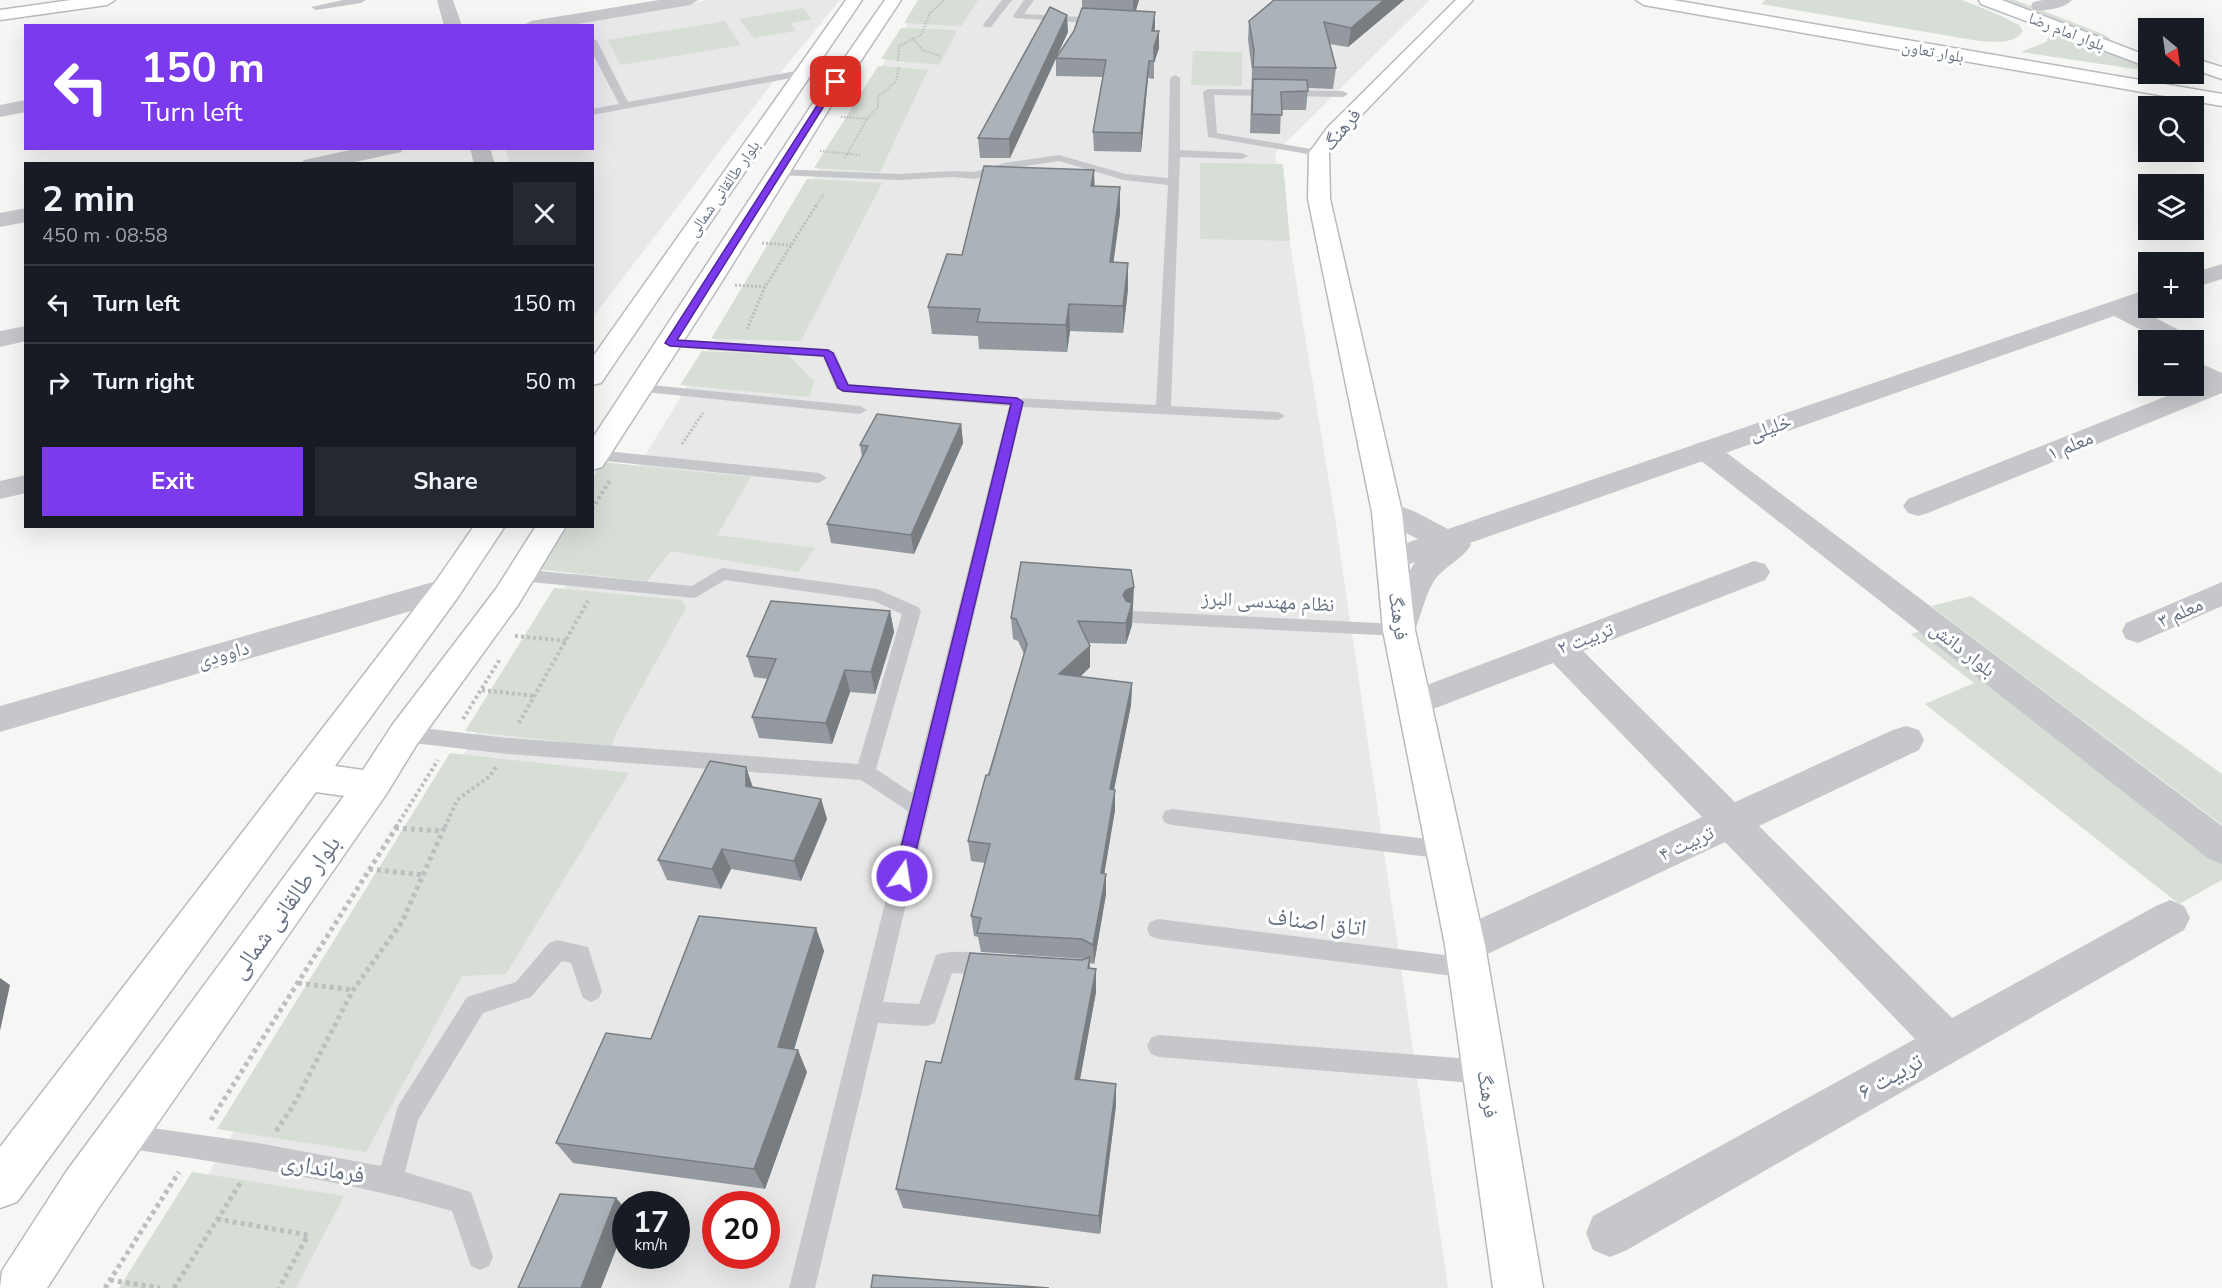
<!DOCTYPE html>
<html lang="en">
<head>
<meta charset="utf-8">
<style>
	body { margin:0; font-family:"Nunito Sans","Noto Naskh Arabic",sans-serif; background:#242831; color:#f1f3f6; height:100vh; display:flex; flex-direction:column; font-size:22px; white-space:nowrap }
	* { box-sizing:border-box; margin:0 }
	p { font-size:20px; color:#9ea1a6 }
	.icon { flex:none; width:33px; height:33px; fill:none; stroke:currentColor; stroke-width:2; stroke-linecap:round; stroke-linejoin:round }
	.map { position:relative; flex:1; overflow:hidden }
	.panel { position:absolute; left:24px; top:162px; width:570px; height:366px; display:flex; flex-direction:column; background:#171b24; border-radius:0px; box-shadow:0 6px 24px #0002 }
	.panel>* { flex:none }
	.banner { position:absolute; left:24px; top:24px; width:570px; height:126px; border-radius:0px; box-shadow:0 6px 24px #0002; background:#7c3aed; color:#fff; overflow:hidden }
	.needle { width:39px; rotate:151deg }
	.tools { position:absolute; left:2138px; top:18px; display:grid; gap:12px }
	.tools a { display:grid; place-items:center; width:66px; height:66px; border-radius:0px; background:#171b24; box-shadow:0 6px 24px #0002; font-size:30px }
	.speed { position:absolute; left:612px; top:1191px; display:flex; gap:12px; font-size:30px; font-weight:700; text-align:center }
	.speed>* { display:grid; place-content:center; width:78px; height:78px; border-radius:50%; background:#171b24; box-shadow:0 6px 24px #0002; line-height:1 }
	.speed small { font-size:15px; font-weight:400 }
	.speed .limit { border:9px solid #d22; background:#fff; color:#111 }
	.pin { position:absolute; display:grid; place-items:center; width:51px; height:51px; color:#fff; margin:-26px; border-radius:12px; box-shadow:0 3px 9px #0006 }
	.me { position:absolute; width:66px; margin:-33px; rotate:13deg; stroke-linejoin:round; filter:drop-shadow(0 0 4px #0008) }
	.turn { display:flex; align-items:center; gap:21px; height:126px; padding:0 18px; font-size:27px }
	.turn .icon { width:78px; height:78px; stroke-width:2.5 }
	.turn b { display:block; font-size:42px; line-height:51px }
	.round { display:grid; place-items:center; flex:none; width:63px; height:63px; border-radius:0px; background:#242831 }
	.head { display:flex; align-items:center; justify-content:space-between; height:102px; padding:0 18px }
	h1 { font-size:36px; font-weight:700; line-height:45px }
	.action { display:flex; gap:12px; margin-top:auto; padding:12px 18px }
	.action a { flex:1; height:69px; border-radius:0px; background:#7c3aed; color:#fff; font-size:24px; font-weight:700; line-height:69px; text-align:center }
	.action a+a { background:#242831; color:#f1f3f6 }
	ul { padding:0; list-style:none }
	li { display:flex; align-items:center; gap:18px; height:78px; padding:0 18px; border-top:2px solid #363941 }
	li div { flex:1 }
	li b { display:block; font-size:22px }
	li em { font-style:normal }
	.map>svg:first-child { display:block }
	.built { fill:#e7e8e7; fill-rule:evenodd }
	.green { fill:#d7ded5 }
	.lines { fill:none; stroke-linecap:round; stroke-linejoin:round }
	.secondary-casing { stroke:#b7bac0; stroke-width:3 }
	.primary-casing { stroke:#b8babf; stroke-width:3 }
	.path-far3 { stroke:#bcbec0; stroke-width:2; stroke-dasharray:1.5 1.5; stroke-linecap:butt }
	.path-far2 { stroke:#bcbec0; stroke-width:3; stroke-dasharray:2 2; stroke-linecap:butt }
	.path-far1 { stroke:#bcbec0; stroke-width:4; stroke-dasharray:3 3; stroke-linecap:butt }
	.path { stroke:#bcbec0; stroke-width:5; stroke-dasharray:4 4; stroke-linecap:butt }
	.service { fill:#c5c7cb; fill-rule:evenodd }
	.minor { fill:#c5c7cb; fill-rule:evenodd }
	.tertiary { fill:#c5c7cb; fill-rule:evenodd }
	.secondary { fill:#fff; fill-rule:evenodd }
	.primary { fill:#fff; fill-rule:evenodd }
	.wall { fill:#93999e }
	.shaded-wall { fill:#787d81 }
	.building { fill:#abb2b8; stroke:#787d81; stroke-width:1.5 }
	.route { fill:#7c3aed; stroke:#51269a; stroke-width:1.5 }
	.labels { text-anchor:middle; stroke-width:6; stroke-linejoin:round; paint-order:stroke }
	.far-street-label { font-size:16px; fill:#677384; stroke:#fff }
	.street-label { font-size:20px; fill:#677384; stroke:#fff }
	.near-street-label { font-size:24px; fill:#677384; stroke:#fff }
</style>
</head>
<body>
<div class="map">
<svg width="2222" height="1288" viewBox="0 0 2222 1288">
	<rect width="100%" height="100%" fill="#f6f7f4"/>
	<path class="built" d="M709 0H840L776 78 593 317 592 164 510 163 505 149 592 148V26L546 25Z
		M922 0H1430L1275 153 1335 518 1448 1288H139ZM626 1204H676V1256H626ZM716 1204H766V1256H716Z"/>
	<path class="green" d="M918 0H978L961 26 904 23Z
		M1765 0H1962L1997 14 2019 25 2023 31C2014 45 1994 42 1979 41L1761 4Z
		M1999 0H2015L2105 35 2111 39 2095 37Z
		M803 8 812 19 791 23 796 31 754 38 739 19Z
		M725 21 741 45 620 65 608 40Z
		M901 28 952 30 957 31 939 65 881 59Z
		M2052 31 2148 68V71L2021 52 2046 42Z
		M1193 51 1242 52V86L1191 85Z
		M878 66 928 70 880 172 814 168Z
		M1200 163 1283 164 1290 241 1200 239Z
		M807 179 882 183 801 341 711 339Z
		M702 351 788 355 814 381 810 397 680 385Z
		M602 462 751 477 717 535 815 548 798 572 671 551 647 581 535 569 561 527 592 526 593 477Z
		M554 588 681 600 686 608 615 735 612 747 465 731Z
		M1971 596 2222 774V825L1931 606Z
		M1929 629 2222 854V880L2179 904 1925 704 1974 683 1911 634Z
		M450 753 629 773 506 974 462 976 366 1152 217 1129Z
		M192 1172 344 1196 296 1288H119Z"/>
	<g class="lines">
		<g class="secondary-casing">
			<path id="secondary" d="M71 0H115L107 5 0 20V10Z
				M1456 0H1473L1342 135 1329 153 1330 199 1402 512 1415 630 1485 945 1543 1288H1493L1445 945 1383 630 1372 512 1308 199 1309 153 1328 127Z
				M1636 0H1673L2222 94V106L1644 5Z
				M1979 0H2002L2148 56V67L1981 4Z
				M2193 58 2222 67V79L2193 69Z"/>
		</g>
		<g class="primary-casing">
			<path id="primary" d="M846 0H862L601 383 592 385V358Z
				M885 0H901L831 106 719 286 606 461 602 467 592 470V439L811 106Z
				M474 526H505L458 597 335 766 363 770 393 724 496 589 536 526H566L518 605 417 744 385 796 100 1206 47 1288H0L2 1271 66 1172 344 796 316 792 17 1202 0 1208V1147L436 581Z"/>
		</g>
		<path class="path-far3" d="M912 38 923 50 940 56
			M898 61 899 46 921 35 930 13 944 0
			M841 117 867 119
			M820 151 861 155
			M845 158 867 119 878 107V97L896 81 899 67
			M816 206 824 193"/>
		<path class="path-far2" d="M762 243 791 245
			M735 285 765 287
			M747 329 765 287 817 204
			M682 444 703 413"/>
		<path class="path-far1" d="M592 509 611 479
			M515 636 567 641
			M482 690 535 696
			M463 719 500 659
			M519 723 588 601
			M396 827 438 760
			M445 827 457 800 490 776 496 767"/>
		<path class="path" d="M395 828 442 831
			M369 869 423 875
			M298 983 353 990
			M211 1120 397 826
			M276 1131 293 1106 353 990 402 922 445 826
			M217 1219 308 1235 279 1288
			M110 1280 160 1288
			M105 1288 179 1172
			M174 1288 241 1182"/>
		<path class="service" d="M343 0H366L361 3 316 10 311 7Z
			M1002 0H1012L991 27H985L983 25Z
			M1024 0H1034L1024 14 1101 18 1106 21 1101 24 1015 18 1013 16Z
			M592 38 597 41 628 102 802 70 807 73 802 76 592 115V109L619 104 592 52Z
			M1175 75 1180 78V150L1242 153 1248 156 1242 159 1180 157 1171 406 1278 412 1285 416 1278 420 1023 407 883 1002 919 1004 936 955C952 949 982 952 998 958L1001 965 998 972 990 975 952 973 935 1023 927 1026 878 1023 815 1288H789L908 811 861 780 507 754 405 742 398 739 395 734 398 729 405 726 507 738 858 764 902 614 874 601 725 580 695 598 520 581 514 579 511 575 514 571 520 569 692 586 722 568 877 589 918 607 921 611 876 769 912 793 1009 406 843 392 836 388 823 357 670 347 663 343 670 339 828 349 835 353 849 384 1017 398 1156 405 1168 185 1124 180 1059 161 1006 169 975 179 953 177 899 180 776 175 770 172 776 169 899 174 953 171 974 172 1004 163 1059 155 1125 174 1168 178 1170 78Z
			M1208 89 1343 91 1348 94 1343 97 1214 95 1217 133 1323 151V155L1319 156 1208 137 1203 92Z
			M641 384 860 406 867 410 860 414 636 391 634 388 636 385Z
			M596 450 819 473 827 478 819 483 596 460 592 459V451Z
			M1134 611 1399 624 1405 625 1408 630 1405 635 1399 636 1134 623 1128 621 1125 617 1128 613Z
			M1172 809 1445 841 1452 844 1455 850 1452 856 1445 859 1172 825 1165 823 1162 817 1165 811Z
			M1158 919 1469 958 1477 961 1480 968 1477 975 1469 978 1158 939 1150 936 1147 929 1150 922Z
			M557 940 588 947 602 991 599 998 591 1002 583 998 571 963 562 961 531 997 483 1013 418 1120 405 1172 471 1192 493 1257 489 1266 480 1270 471 1266 452 1211C345 1180 234 1165 124 1148L115 1145 112 1136 115 1127 124 1124 258 1143 381 1166 398 1106 467 997 516 982 549 943Z
			M1159 1035 1485 1060 1493 1064 1497 1072 1493 1080 1485 1084 1159 1057 1151 1054 1147 1046 1151 1038Z"/>
		<path class="minor" d="M437 0H453L462 26H444Z
			M659 0H698L690 5 566 26H523L531 21Z
			M2043 0H2072C2066 8 2043 12 2033 10L2031 6 2033 2Z
			M26 100V112L0 117V105Z
			M359 148H404L401 152 346 164H301L304 160Z
			M470 148H490L495 164H474Z
			M26 208V222L0 227V213Z
			M26 326V341L0 347V331Z
			M2222 376V393L1928 513 1918 516 1908 513 1903 506 1908 499 2212 378Z
			M1705 441 1715 444 2222 826V864L2209 859 1695 456 1691 450 1695 444Z
			M26 475V493L0 499V481Z
			M1754 561 1765 564 1770 572 1765 580 1583 651 1735 802 1893 730 1906 726 1919 730 1924 740 1919 750 1759 826 1952 1018 2156 906 2170 900 2184 906 2190 918 2184 930 1627 1250 1610 1257 1593 1250 1586 1233 1593 1216 1915 1039 1725 842 1479 958 1465 963 1451 958 1445 945 1451 932 1702 817 1553 663 1415 716 1403 712 1398 703 1403 694Z
			M447 578 458 581 463 589 458 597 0 732V706Z
			M2222 582V606L2138 643 2126 639 2122 631 2126 623Z"/>
		<path class="tertiary" d="M2222 264V279L2193 288V273Z
			M2148 289V304L2137 308 2188 335 2191 340H2161L2114 316 1470 543 1471 545C1462 560 1444 566 1434 581 1423 599 1421 620 1411 638L1399 642 1387 638 1383 630 1397 592 1415 562 1392 570 1381 566 1377 559 1381 552 1418 539 1377 519 1372 512 1377 505C1400 499 1427 519 1448 529Z
			M2193 360 2222 373V392L2193 379Z"/>
		<use href="#secondary" class="secondary"/>
		<use href="#primary" class="primary"/>
	</g>
	<path class="wall" d="M1082 0H1139L1136 11 1154 31H1159V48L1154 63V79L1148 78 1141 152 1094 151 1093 132 1103 77 1056 76V59L1010 158H980L978 138 1068 32 1056 57 1074 31 1082 9Z
		M1404 0 1348 47 1329 44 1336 68 1333 89 1308 88 1306 110H1281L1280 134 1250 133 1252 70 1248 40 1249 21Z
		M1094 170V186L1120 187V213L1113 262 1128 289 1123 333 1070 331 1067 352 979 349 978 336 932 334 928 307 962 255Z
		M961 424 963 443 914 554 831 543 827 524 862 457 860 445Z
		M1132 609V625L1126 644 1089 643 1090 646V667L1080 677 1132 683 1131 705 1114 789 1115 810 1104 874H1106V894L1094 964 1090 963V968L1096 969V992L1080 1080 1116 1105 1100 1234 903 1208 896 1189 941 1063 1084 959 981 952 978 937 974 936 971 916 985 863 971 861 968 841 1024 654 1018 641 1013 639 1011 618 1133 609Z
		M890 611 894 632 875 694 850 692 832 744 759 738 752 717 768 679 754 677 747 656Z
		M746 767 753 788 821 799 827 819 801 881 731 869 721 889 667 880 658 860Z
		M816 928 824 951 794 1049 807 1072 765 1189 573 1163 556 1143 651 1039Z"/>
	<path class="shaded-wall" d="M1134 0H1139L1133 18V1Z
		M1384 0H1404L1348 47 1351 28Z
		M1155 12V28L1152 48V31Z
		M1067 15 1068 32 1010 158 1009 139Z
		M1159 31V48L1154 63V47Z
		M1149 61 1148 78 1141 152V133Z
		M1094 170 1095 195 1091 186Z
		M1120 187V213L1110 289V262Z
		M1128 263V289L1123 333V306Z
		M1069 304 1070 331 1067 352 1066 325Z
		M961 424 963 443 914 554 911 535Z
		M1134 587 1132 625 1126 644V623L1123 595 1126 590Z
		M890 611 894 632 875 694 871 672Z
		M1090 646V667L1060 696 1059 674Z
		M845 670 850 692 832 744 826 723Z
		M1132 683 1131 705 1110 810V789Z
		M746 767 753 788 746 786Z
		M1115 790V810L1101 893V873Z
		M821 799 827 819 801 881 794 861Z
		M722 849 731 869 721 889 712 869Z
		M1106 874V894L1094 964 1093 945Z
		M816 928 824 951 788 1069 778 1047Z
		M1096 969V992L1076 1100 1075 1079Z
		M0 978 10 985 0 1031Z
		M798 1050 807 1072 765 1189 754 1169Z
		M1116 1084V1105L1100 1234 1099 1216Z
		M616 1198 626 1209V1224L601 1288H581Z"/>
	<path class="building" d="M1274 0H1384L1351 28 1324 22 1336 68 1253 67 1254 50 1249 21Z
		M1050 7 1067 15 1009 139 978 138Z
		M1082 8 1155 12 1152 31H1159L1154 47V61H1149L1141 133 1093 132 1106 60 1056 58 1074 31Z
		M1253 79 1307 80 1308 91 1281 92 1282 115 1252 114Z
		M984 166 1094 170 1091 186 1120 187 1110 262 1128 263 1123 306 1069 304 1066 325 977 322 980 309 928 307 947 254 962 255Z
		M877 414 961 424 911 535 827 524 868 446 860 445Z
		M1021 562 1131 570 1134 587 1126 590 1123 595 1126 601 1132 603 1126 623 1078 621 1090 646 1059 674 1132 683 1110 789 1115 790 1101 873 1106 874 1093 945 1082 939 977 933 981 918 971 916 990 844 968 841 986 775H989L1027 644 1016 619 1011 618Z
		M771 601 890 611 871 672 845 670 826 723 752 717 776 659 747 656Z
		M710 761 746 767V786L821 799 794 861 722 849 712 869 658 860Z
		M699 916 816 928 778 1047 798 1050 754 1169 556 1143 606 1033 651 1039Z
		M970 953 1082 960 1090 957 1088 968 1096 969 1075 1079 1116 1084 1099 1216 896 1189 926 1061 941 1063Z
		M560 1194 616 1198 581 1288H518Z
		M873 1275 1049 1288H871Z"/>
	<path class="route" d="M836 79 839 82 677 340 828 350 833 353 848 385 1017 398 1023 402 910 876 908 881 902 883 897 881 894 876 1011 404 843 391 838 388 824 356 670 346 665 343 832 82Z"/>
	<g class="labels">
		<g class="far-street-label">
			<text transform="translate(2067 31) rotate(21)" y="6">بلوار امام رضا</text>
			<text transform="translate(1933 51) rotate(10)" y="6">بلوار تعاون</text>
			<text transform="translate(723 188) rotate(-55)" y="6">بلوار طالقانی شمالی</text>
		</g>
		<g class="street-label">
			<text transform="translate(1341 129) rotate(-50)" y="7">فرهنگ</text>
			<text transform="translate(1770 427) rotate(-19)" y="7">خلیلی</text>
			<text transform="translate(2070 445) rotate(-22)" y="7">معلم ۱</text>
			<text transform="translate(1268 601) rotate(3)" y="7">نظام مهندسی البرز</text>
			<text transform="translate(2180 612) rotate(-24)" y="7">معلم ۳</text>
			<text transform="translate(1399 616) rotate(82)" y="7">فرهنگ</text>
			<text transform="translate(1585 638) rotate(-21)" y="7">تربیت ۲</text>
			<text transform="translate(1963 649) rotate(38)" y="7">بلوار دانش</text>
			<text transform="translate(223 654) rotate(-16)" y="7">داوودی</text>
			<text transform="translate(1686 843) rotate(-25)" y="7">تربیت ۴</text>
			<text transform="translate(1488 1094) rotate(81)" y="7">فرهنگ</text>
		</g>
		<g class="near-street-label">
			<text transform="translate(285 907) rotate(-54)" y="8">بلوار طالقانی شمالی</text>
			<text transform="translate(1317 922) rotate(7)" y="8">اتاق اصناف</text>
			<text transform="translate(1890 1076) rotate(-29)" y="8">تربیت ۶</text>
			<text transform="translate(323 1168) rotate(10)" y="8">فرمانداری</text>
		</g>
	</g>
</svg>
<div class="tools">
<a><svg class="needle" viewBox="-14 -14 28 28"><path d="M0-13l5 13h-10z" fill="#e53935"/><path d="M0 13l5-13h-10z" fill="#9ea1a6"/></svg></a>
<a><svg class="icon" aria-label="search" viewBox="0 0 24 24"><circle cx="10" cy="10" r="6"/><path d="M15 15l6 6"/></svg></a>
<a><svg class="icon" aria-label="layers" viewBox="0 0 24 24"><path d="M12 4l9 5-9 5-9-5zM3 14l9 5 9-5"/></svg></a>
<a>+</a>
<a>−</a>
</div>
<div class="speed"><div>17<small>km/h</small></div><div class="limit">20</div></div>
<div class="pin" style="left:836px;top:82px;background:#d93025"><svg class="icon" aria-label="arrive" viewBox="0 0 24 24"><path d="M6 21V4h12l-3 4 3 4H6"/></svg></div>
<svg class="me" style="left:902px;top:876px" viewBox="-20 -20 40 40"><circle r="17" fill="#7c3aed" stroke="#fff" stroke-width="3"/><path d="M0-11L8 9 0 5-8 9z" fill="#fff"/></svg>
<div class="banner">
<div class="turn"><svg class="icon" aria-label="left" viewBox="0 0 24 24"><path d="M17 20v-9H6M10 6l-5 5 5 5"/></svg><div><b>150 m</b>Turn left</div></div>
</div>
<section class="panel">
<div class="head"><div><h1>2 min</h1><p>450 m · 08:58</p></div><a class="round"><svg class="icon" aria-label="close" viewBox="0 0 24 24"><path d="M6 6l12 12M18 6L6 18"/></svg></a></div>
<ul>
<li><svg class="icon" aria-label="left" viewBox="0 0 24 24"><path d="M17 20v-9H6M10 6l-5 5 5 5"/></svg><div><b>Turn left</b></div><em>150 m</em></li>
<li><svg class="icon" aria-label="right" viewBox="0 0 24 24"><path d="M7 20v-9h11M14 6l5 5-5 5"/></svg><div><b>Turn right</b></div><em>50 m</em></li>
</ul>
<div class="action"><a>Exit</a><a>Share</a></div>
</section>
</div>
</body>
</html>
